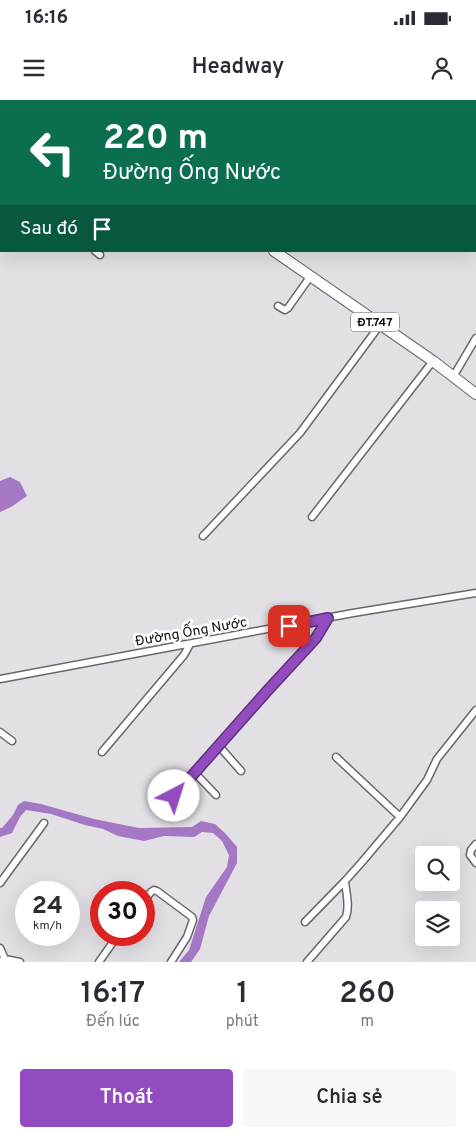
<!DOCTYPE html>
<html lang="vi">
<head>
<meta charset="utf-8">
<style>
	body { margin:0; font-family:Overpass,sans-serif; background:#f7f7f7; color:#2b2b33; height:100vh; display:flex; flex-direction:column; font-size:19px; white-space:nowrap }
	* { box-sizing:border-box; margin:0 }
	p { font-size:16px; color:#7c7c81 }
	.icon { flex:none; width:28px; height:28px; fill:none; stroke:currentColor; stroke-width:2; stroke-linecap:round; stroke-linejoin:round }
	.map { position:relative; height:862px; overflow:hidden }
	.side { display:flex; flex-direction:column; background:#fff; flex:1 }
	.side>* { flex:none }
	.top-card { position:absolute; left:0px; top:0px; width:476px; height:152px; box-shadow:0 5px 20px #0002; background:#0b6e4f; color:#fff; overflow:hidden }
	.tools { position:absolute; left:415px; top:746px; display:grid; gap:10px }
	.tools a { display:grid; place-items:center; width:45px; height:45px; border-radius:5px; background:#fff; box-shadow:0 5px 20px #0002; font-size:25px }
	.speed { position:absolute; left:15px; top:781px; display:flex; gap:10px; font-size:25px; font-weight:700; text-align:center }
	.speed>* { display:grid; place-content:center; width:65px; height:65px; border-radius:50%; background:#fff; box-shadow:0 5px 20px #0002; line-height:1 }
	.speed small { font-size:12px; font-weight:400 }
	.speed .limit { border:8px solid #d22; background:#fff; color:#111 }
	.pin { position:absolute; display:grid; place-items:center; width:42px; height:42px; color:#fff; margin:-21px; border-radius:10px; box-shadow:0 2px 8px #0006 }
	.me { position:absolute; width:55px; margin:-28px; rotate:40deg; stroke-linejoin:round; filter:drop-shadow(0 0 4px #0008) }
	.turn { display:flex; align-items:center; gap:18px; height:105px; padding:0 20px; font-size:22px }
	.turn .icon { width:65px; height:65px; stroke-width:2.5 }
	.turn b { display:block; font-size:35px; line-height:42px }
	.then { display:flex; align-items:center; height:48px; padding:0 20px; background:#0003; gap:10px; font-size:19px }
	.eta { display:flex; justify-content:space-evenly; align-items:center; height:85px; text-align:center }
	.eta b { font-size:30px; font-weight:600; line-height:35px }
	.button { display:flex; gap:10px; margin-top:auto; padding:10px 20px }
	.button a { flex:1; height:58px; border-radius:5px; background:#934cc0; color:#fff; font-size:20px; font-weight:600; line-height:58px; text-align:center }
	.button a+a { background:#f7f7f7; color:#2b2b33 }
	.status { display:flex; justify-content:space-between; align-items:center; height:35px; padding:0 25px; background:#fff; direction:ltr }
	.status svg { height:14px; fill:currentColor }
	header { display:flex; justify-content:space-between; align-items:center; height:65px; padding:0 20px; background:#fff; font-size:22px; font-weight:600 }
	.map>svg:first-child { display:block }
	.water { fill:#a578c5 }
	.lines { fill:none; stroke-linecap:round; stroke-linejoin:round }
	.street-casing { stroke:#69666b; stroke-width:9 }
	.secondary-casing { stroke:#69666b; stroke-width:11 }
	.primary-casing { stroke:#69666b; stroke-width:12 }
	.street { stroke:#fff; stroke-width:6 }
	.secondary { stroke:#fff; stroke-width:9 }
	.primary { stroke:#fff; stroke-width:10 }
	.route-casing { stroke:#60317d; stroke-width:12 }
	.route { stroke:#934cc0; stroke-width:9 }
	.labels { text-anchor:middle; stroke-width:5; stroke-linejoin:round; paint-order:stroke }
	.shield { fill:#fff; stroke:#575657; stroke-width:1 }
	.shield-label { font-size:12px; font-weight:bold; fill:#0f0d0f }
	.street-label { font-size:14px; fill:#0f0d0f; stroke:#fff }
</style>
</head>
<body>
<div class="status"><b>16:16</b><svg viewBox="0 0 49 12"><path d="M0 12V9h3v3zM5 12V6h3v6zM10 12V3h3v9zM15 12V0h3v12zM26 1h20v11H26zM47 4h2v5h-2z"/></svg></div>
<header><svg class="icon" aria-label="menu" viewBox="0 0 24 24"><path d="M4 6h16M4 12h16M4 18h16"/></svg>Headway<svg class="icon" aria-label="person" viewBox="0 0 24 24"><circle cx="12" cy="8" r="4"/><path d="M4 21q1-7 8-7t8 7"/></svg></header>
<div class="map">
<svg width="476" height="862" viewBox="0 0 476 862">
	<rect width="100%" height="100%" fill="#e2dfe5"/>
	<path class="water" d="M10 377 20 382 27 396 11 407 0 412V381Z
		M24 701 41 704 94 719 139 728 192 727 201 721 215 724 225 733 237 747V763L209 816 200 849 191 862H179L189 850 206 797 227 767 229 755 222 741 213 733 202 732 194 737 164 736 144 741 118 736 103 729 85 725 51 714 26 710 20 717 12 733 0 737V728H2L13 715 18 705Z"/>
	<g class="lines">
		<g class="street-casing">
			<path id="street" d="M228 1 229 0
				M293 1V0
				M0 134H1
				M95 151 100 155
				M278 206 285 210 288 208 310 177
				M453 277 476 238
				M312 417 433 261
				M203 436 300 333 380 225
				M0 579 353 513 476 493
				M0 632 12 641
				M102 652 184 555 190 544
				M336 657 400 717
				M241 671 219 646 268 590 316 538 328 518
				M216 695 194 672 219 646
				M164 708 194 672
				M476 744 471 750 470 755 476 763
				M0 783 44 723
				M144 801 151 792 154 790 157 791 192 817 193 820 187 837 171 862
				M305 822 345 781
				M0 848 5 859
				M0 861 5 859 20 862
				M99 862 118 835
				M307 862 346 817C350 805 346 793 345 781L362 762 400 717 427 680 437 659 476 610"/>
		</g>
		<g class="secondary-casing">
			<path id="secondary" d="M0 13 1 14"/>
		</g>
		<g class="primary-casing">
			<path id="primary" d="M178 0 179 1
				M274 151 433 261 476 294"/>
		</g>
		<use href="#street" class="street"/>
		<use href="#secondary" class="secondary"/>
		<use href="#primary" class="primary"/>
	</g>
	<g class="lines">
		<g class="route-casing">
			<path id="route" d="M174 696 268 590 316 538 328 518 289 526"/>
		</g>
		<use href="#route" class="route"/>
	</g>
	<g class="labels">
		<rect class="shield" x="351" y="212.5" width="48" height="19" rx="4"/>
		<g class="shield-label">
			<text x="375" y="226">ĐT.747</text>
		</g>
		<g class="street-label">
			<text transform="translate(191 531) rotate(-10)" y="5">Đường Ống Nước</text>
		</g>
	</g>
</svg>
<div class="tools">
<a><svg class="icon" aria-label="search" viewBox="0 0 24 24"><circle cx="10" cy="10" r="6"/><path d="M15 15l6 6"/></svg></a>
<a><svg class="icon" aria-label="layers" viewBox="0 0 24 24"><path d="M12 4l9 5-9 5-9-5zM3 14l9 5 9-5"/></svg></a>
</div>
<div class="speed"><div>24<small>km/h</small></div><div class="limit">30</div></div>
<div class="pin" style="left:289px;top:526px;background:#d93025"><svg class="icon" aria-label="arrive" viewBox="0 0 24 24"><path d="M6 21V4h12l-3 4 3 4H6"/></svg></div>
<svg class="me" style="left:174px;top:696px" viewBox="-20 -20 40 40"><circle r="19" fill="#fff"/><path d="M0-13L10 11 0 6-10 11z" fill="#934cc0"/></svg>
<div class="top-card">
<div class="turn"><svg class="icon" aria-label="left" viewBox="0 0 24 24"><path d="M17 20v-9H6M10 6l-5 5 5 5"/></svg><div><b>220 m</b>Đường Ống Nước</div></div>
<div class="then">Sau đó<svg class="icon" aria-label="arrive" viewBox="0 0 24 24"><path d="M6 21V4h12l-3 4 3 4H6"/></svg></div>
</div>
</div>
<section class="side">
<div class="eta">
<div><b>16:17</b><p>Đến lúc</p></div>
<div><b>1</b><p>phút</p></div>
<div><b>260</b><p>m</p></div>
</div>
<div class="button"><a>Thoát</a><a>Chia sẻ</a></div>
</section>
</body>
</html>
